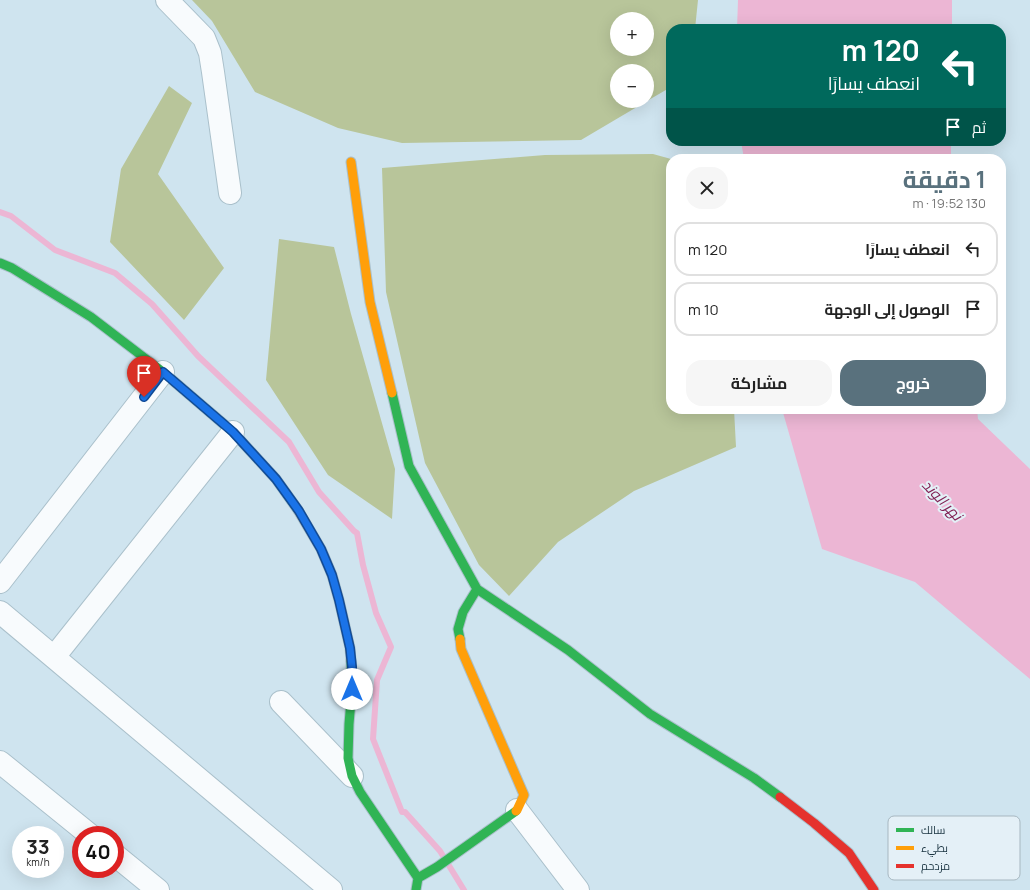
<!DOCTYPE html>
<html lang="ar">
<head>
<meta charset="utf-8">
<style>
	body { margin:0; font-family:Manrope,Cairo,sans-serif; background:#f6f6f6; color:#222; direction:rtl; height:100vh; display:flex; flex-direction:column; font-size:15px; white-space:nowrap }
	* { box-sizing:border-box; margin:0 }
	p { font-size:13px; color:#767676 }
	.icon { flex:none; width:22px; height:22px; fill:none; stroke:currentColor; stroke-width:2; stroke-linecap:round; stroke-linejoin:round }
	.map { position:relative; flex:1; overflow:hidden; direction:ltr }
	.side { position:absolute; left:666px; top:154px; width:340px; height:260px; display:flex; flex-direction:column; background:#fff; border-radius:16px; box-shadow:0 4px 16px #0002; direction:rtl }
	.side>* { flex:none }
	.guide { position:absolute; left:666px; top:24px; width:340px; height:122px; border-radius:16px; box-shadow:0 4px 16px #0002; direction:rtl; background:#00695c; color:#fff; overflow:hidden }
	.tools { position:absolute; left:610px; top:12px; display:grid; gap:8px }
	.tools a { display:grid; place-items:center; width:44px; height:44px; border-radius:50%; background:#fff; box-shadow:0 4px 16px #0002; font-size:20px }
	.speed { position:absolute; left:12px; top:826px; display:flex; gap:8px; font-size:20px; font-weight:700; text-align:center }
	.speed>* { display:grid; place-content:center; width:52px; height:52px; border-radius:50%; background:#fff; box-shadow:0 4px 16px #0002; line-height:1 }
	.speed small { font-size:10px; font-weight:400 }
	.speed .limit { border:6px solid #d22; background:#fff; color:#111 }
	.pin { position:absolute; display:grid; place-items:center; width:34px; height:34px; color:#fff; margin:-41px -17px; border-radius:50% 50% 50% 0; rotate:-45deg; box-shadow:0 0 4px #0007 }
	.pin .icon { rotate:45deg }
	.me { position:absolute; width:44px; margin:-22px; rotate:0deg; stroke-linejoin:round; filter:drop-shadow(0 0 3px #0008) }
	.turn { display:flex; align-items:center; gap:14px; height:84px; padding:0 20px; font-size:18px }
	.turn .icon { width:52px; height:52px; stroke-width:2.5 }
	.turn b { display:block; font-size:28px; line-height:34px }
	.then { display:flex; align-items:center; height:38px; padding:0 20px; background:#0003; gap:8px; font-size:15px }
	.round { display:grid; place-items:center; flex:none; width:42px; height:42px; border-radius:16px; background:#f6f6f6 }
	.head { display:flex; align-items:center; justify-content:space-between; height:68px; padding:0 20px }
	h1 { font-size:24px; font-weight:700; line-height:30px; color:#59717d }
	.button { display:flex; gap:8px; margin-top:auto; padding:8px 20px }
	.button a { flex:1; height:46px; border-radius:16px; background:#59717d; color:#fff; font-size:16px; font-weight:700; line-height:46px; text-align:center }
	.button a+a { background:#f6f6f6; color:#222 }
	ul { padding:0; list-style:none }
	li { display:flex; align-items:center; gap:12px; height:54px; margin:0 8px 6px; padding:0 12px; border:2px solid #e0e0e0; border-radius:16px }
	li div { flex:1 }
	li b { display:block; font-size:15px }
	li em { font-style:normal }
	.map>svg:first-child { display:block }
	.forest { fill:#b8c59a; fill-rule:evenodd }
	.water { fill:#ecb6d4 }
	.lines { fill:none; stroke-linecap:round; stroke-linejoin:round }
	.stream { stroke:#ecb6d4; stroke-width:6 }
	.street-casing { stroke:#aac0cb; stroke-width:24 }
	.fast-casing { stroke:#aac0cb; stroke-width:11 }
	.slow-casing { stroke:#aac0cb; stroke-width:11 }
	.jam-casing { stroke:#aac0cb; stroke-width:11 }
	.street { stroke:#f8fbfd; stroke-width:22 }
	.fast { stroke:#30b455; stroke-width:9 }
	.slow { stroke:#ff9f0a; stroke-width:9 }
	.jam { stroke:#e5322d; stroke-width:9 }
	.route-casing { stroke:#114b97; stroke-width:10 }
	.route { stroke:#1a73e8; stroke-width:7 }
	.labels { text-anchor:middle; stroke-width:4; stroke-linejoin:round; paint-order:stroke }
	.water-label { font-size:15px; font-style:italic; fill:#822054; stroke:#e4f0f7 }
	.key { fill:#e4f0f7; stroke:#a7b7c0; stroke-width:1 }
	.key-label { font-size:11px; fill:#193340 }
</style>
</head>
<body>
<div class="map">
<svg width="1030" height="890" viewBox="0 0 1030 890">
	<rect width="100%" height="100%" fill="#cfe4ef"/>
	<path class="forest" d="M192 0H698L695 29H671V87L647 101V71H617V101H647L581 140 402 143 338 128 255 92 212 21ZM617 19H647V49H617Z
		M169 86 192 103 158 174 224 268 184 320 110 242 121 169Z
		M653 154 671 159V409H734L736 447 634 491 558 542 509 596 479 565 425 463 386 292 382 168 545 155Z
		M279 239 334 247 351 314 395 469 392 519 328 475 266 380Z"/>
	<path class="water" d="M738 0H952V29H737Z
		M741 141H951V159H744Z
		M782 409H977L978 419 1030 469V679L915 582 822 549Z"/>
	<g class="lines">
		<path class="stream" d="M0 212 11 216 55 250 115 273 152 304 198 356 289 442 319 492 354 531 357 533 363 565 376 613 391 647 377 680 373 739 402 812H405L440 851 464 890"/>
		<g class="street-casing">
			<path id="street" d="M167 0 204 38 210 53 213 72 230 193
				M0 582 163 372
				M0 612 331 890
				M54 657 233 432
				M281 702 352 776
				M0 762 90 835
				M517 810 578 890
				M115 855 158 890"/>
		</g>
		<g class="fast-casing">
			<path id="fast" d="M0 263 12 268 91 317 163 372 233 432 276 479 298 510
				M392 393 409 466 477 589 463 612 458 629 460 639
				M477 589 568 650 650 714 754 778 780 797
				M351 661 352 689 349 724 348 758 352 776 360 792 418 878 416 890
				M418 878 437 867 516 811"/>
		</g>
		<g class="slow-casing">
			<path id="slow" d="M351 162 370 302 392 393
				M298 510 321 549 332 575 339 600 350 648 351 661
				M460 639 461 649 524 795 517 810 516 811"/>
		</g>
		<g class="jam-casing">
			<path id="jam" d="M780 797 814 823 849 853 874 890"/>
		</g>
		<use href="#street" class="street"/>
		<use href="#fast" class="fast"/>
		<use href="#slow" class="slow"/>
		<use href="#jam" class="jam"/>
	</g>
	<g class="lines">
		<g class="route-casing">
			<path id="route" d="M144 397 163 372 233 432 276 479 299 511 321 549 332 575 339 600 350 648 352 667V689"/>
		</g>
		<use href="#route" class="route"/>
	</g>
	<g class="labels">
		<g class="water-label">
			<text transform="translate(942 500) rotate(46)" y="5">نهر الوند</text>
		</g>
	</g>
	<rect x="888" y="816" width="132" height="64" rx="6" class="key"/>
	<rect x="896" y="828" width="18" height="4" fill="#30b455"/>
	<rect x="896" y="846" width="18" height="4" fill="#ff9f0a"/>
	<rect x="896" y="864" width="18" height="4" fill="#e5322d"/>
	<g class="key-label">
		<text x="921" y="834">سالك</text>
		<text x="921" y="852">بطيء</text>
		<text x="921" y="870">مزدحم</text>
	</g>
</svg>
<div class="tools">
<a>+</a>
<a>−</a>
</div>
<div class="speed"><div>33<small>km/h</small></div><div class="limit">40</div></div>
<div class="pin" style="left:144px;top:397px;background:#d93025"><svg class="icon" aria-label="arrive" viewBox="0 0 24 24"><path d="M6 21V4h12l-3 4 3 4H6"/></svg></div>
<svg class="me" style="left:352px;top:689px" viewBox="-20 -20 40 40"><circle r="19" fill="#fff"/><path d="M0-13L10 11 0 6-10 11z" fill="#1a73e8"/></svg>
<div class="guide">
<div class="turn"><svg class="icon" aria-label="left" viewBox="0 0 24 24"><path d="M17 20v-9H6M10 6l-5 5 5 5"/></svg><div><b>120 m</b>انعطف يسارًا</div></div>
<div class="then">ثم<svg class="icon" aria-label="arrive" viewBox="0 0 24 24"><path d="M6 21V4h12l-3 4 3 4H6"/></svg></div>
</div>
<section class="side">
<div class="head"><div><h1>1 دقيقة</h1><p>130 m · 19:52</p></div><a class="round"><svg class="icon" aria-label="close" viewBox="0 0 24 24"><path d="M6 6l12 12M18 6L6 18"/></svg></a></div>
<ul>
<li><svg class="icon" aria-label="left" viewBox="0 0 24 24"><path d="M17 20v-9H6M10 6l-5 5 5 5"/></svg><div><b>انعطف يسارًا</b></div><em>120 m</em></li>
<li><svg class="icon" aria-label="arrive" viewBox="0 0 24 24"><path d="M6 21V4h12l-3 4 3 4H6"/></svg><div><b>الوصول إلى الوجهة</b></div><em>10 m</em></li>
</ul>
<div class="button"><a>خروج</a><a>مشاركة</a></div>
</section>
</div>
</body>
</html>
